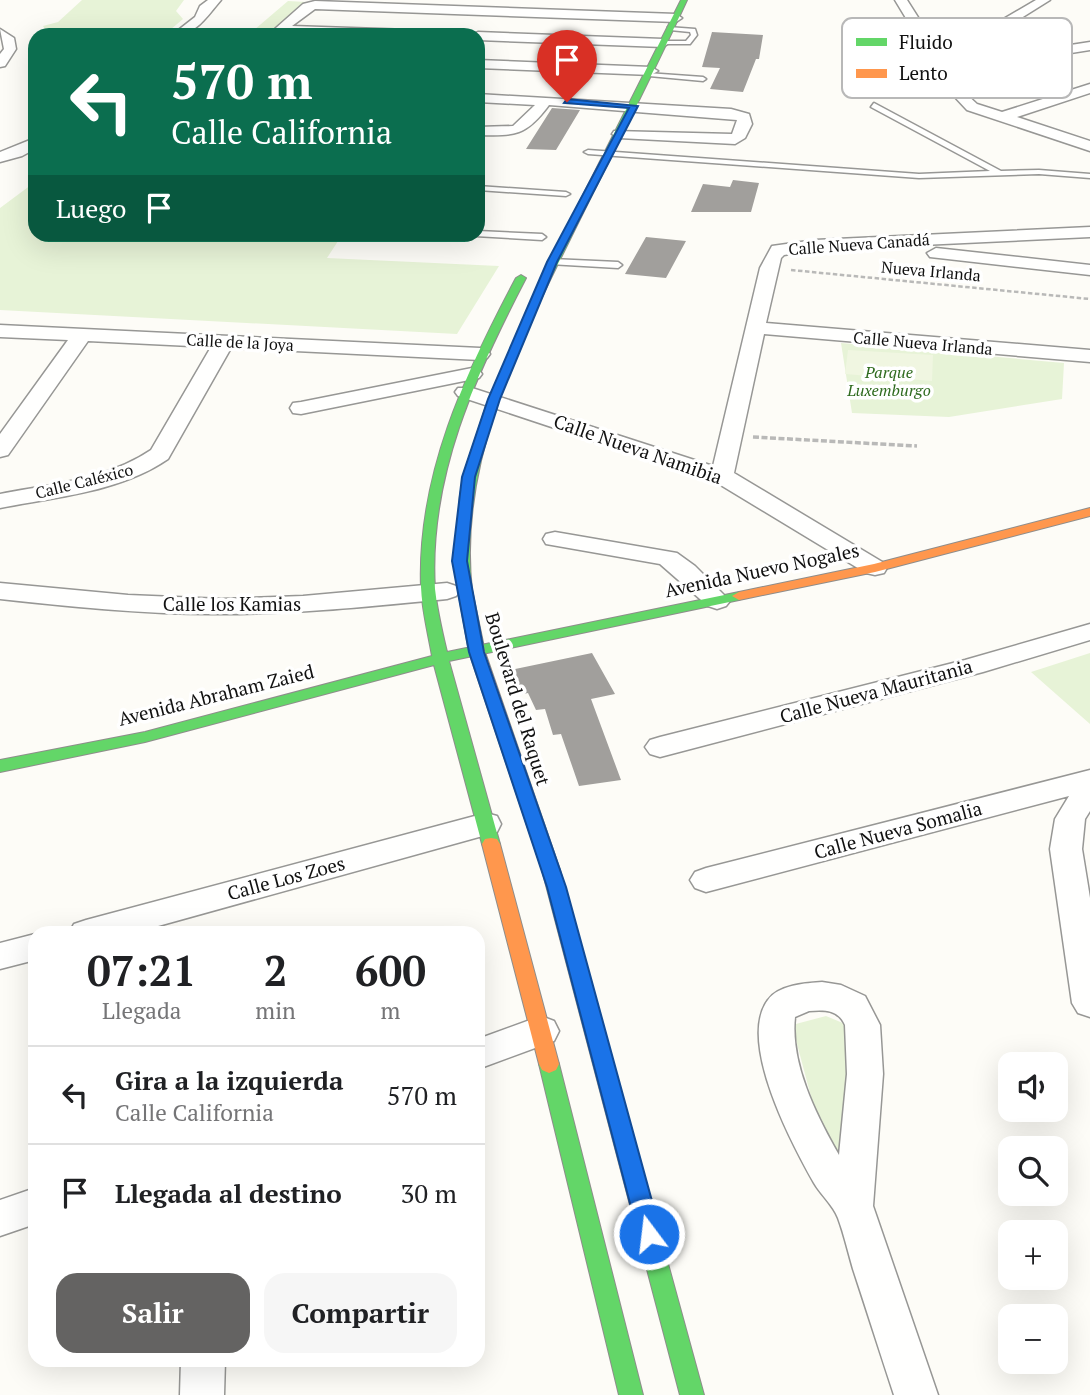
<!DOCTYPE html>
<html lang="es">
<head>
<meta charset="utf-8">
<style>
	body { margin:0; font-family:"PT Serif",serif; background:#f6f6f6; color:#202124; height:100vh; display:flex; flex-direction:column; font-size:26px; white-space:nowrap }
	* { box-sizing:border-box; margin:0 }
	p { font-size:23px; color:#757577 }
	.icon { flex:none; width:38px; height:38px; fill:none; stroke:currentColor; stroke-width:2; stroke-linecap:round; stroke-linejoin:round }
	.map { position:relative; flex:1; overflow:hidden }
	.details { position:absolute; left:28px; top:926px; width:457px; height:441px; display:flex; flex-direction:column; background:#fff; border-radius:21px; box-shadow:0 7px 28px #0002 }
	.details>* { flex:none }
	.guide { position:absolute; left:28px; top:28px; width:457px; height:214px; border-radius:21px; box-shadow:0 7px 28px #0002; background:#0b6e4f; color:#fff; overflow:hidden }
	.controls { position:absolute; left:998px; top:1052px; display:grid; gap:14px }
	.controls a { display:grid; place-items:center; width:70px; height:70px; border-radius:14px; background:#fff; box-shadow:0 7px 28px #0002; font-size:35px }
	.pin { position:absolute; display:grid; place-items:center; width:60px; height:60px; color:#fff; margin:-72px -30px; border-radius:50% 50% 50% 0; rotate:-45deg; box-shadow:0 0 7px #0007 }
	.pin .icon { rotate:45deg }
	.me { position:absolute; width:77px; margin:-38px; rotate:345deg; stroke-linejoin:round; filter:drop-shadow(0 0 5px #0008) }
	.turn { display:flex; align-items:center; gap:24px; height:147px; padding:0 28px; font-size:32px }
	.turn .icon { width:91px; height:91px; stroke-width:2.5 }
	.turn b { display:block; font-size:49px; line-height:60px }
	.then { display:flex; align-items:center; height:66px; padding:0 28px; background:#0003; gap:14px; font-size:26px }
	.eta { display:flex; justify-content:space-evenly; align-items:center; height:119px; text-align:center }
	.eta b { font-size:42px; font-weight:700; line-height:49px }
	.primary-button { display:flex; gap:14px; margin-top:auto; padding:14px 28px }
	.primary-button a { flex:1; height:80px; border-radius:21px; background:#646362; color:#fff; font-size:28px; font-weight:700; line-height:80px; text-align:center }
	.primary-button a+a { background:#f6f6f6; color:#202124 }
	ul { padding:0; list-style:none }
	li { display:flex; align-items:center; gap:21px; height:98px; padding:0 28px; border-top:2px solid #e0e0e0 }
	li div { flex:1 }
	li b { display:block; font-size:26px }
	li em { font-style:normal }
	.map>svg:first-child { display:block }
	.green { fill:#e7f3d7 }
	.pitch { fill:#f0f6e1 }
	.building { fill:#a19f9c }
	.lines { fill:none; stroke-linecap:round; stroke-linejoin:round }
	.lane-casing { stroke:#979795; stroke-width:3 }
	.street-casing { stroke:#979795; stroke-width:3 }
	.fast-casing { stroke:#8e8d8b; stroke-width:2 }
	.slow-casing { stroke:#8e8d8b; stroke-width:2 }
	.path-far1 { stroke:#b9b9b8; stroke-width:2.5; stroke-dasharray:4.5 2.5; stroke-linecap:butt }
	.path { stroke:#b9b9b8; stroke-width:3.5; stroke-dasharray:6 2.5; stroke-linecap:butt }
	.lane { fill:#fffffe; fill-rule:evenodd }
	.street { fill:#fffffe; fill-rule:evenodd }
	.fast { fill:#63d668; fill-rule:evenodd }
	.slow { fill:#ff974d; fill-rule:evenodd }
	.route { fill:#1a73e8; stroke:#114b97; stroke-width:2 }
	.labels { text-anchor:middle; stroke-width:7; stroke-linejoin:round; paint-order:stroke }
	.far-street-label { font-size:16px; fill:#111; stroke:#fff }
	.far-park-label { font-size:16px; font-style:italic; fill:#2f6b1f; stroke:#fff }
	.street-label { font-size:19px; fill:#111; stroke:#fff }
	.key { fill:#fff; stroke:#b8b8b8; stroke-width:2 }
	.key-label { font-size:19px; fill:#111 }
</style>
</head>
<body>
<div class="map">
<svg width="1090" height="1395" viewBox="0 0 1090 1395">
	<rect width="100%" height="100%" fill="#fdfcf7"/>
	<path class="green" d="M82 0H184L176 11 183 19 164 35H49L43 26 58 22Z
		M288 1 306 2 268 35H248Z
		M35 182V234L342 235 327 258 499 266 457 334 0 310V208Z
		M841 343 1064 363 1062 399 949 417 852 413Z
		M1090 653V724L1031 672Z
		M826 1016 850 1026 849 1157H827L792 1025Z"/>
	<path class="pitch" d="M848 350 933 355 932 381 845 374Z"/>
	<path class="building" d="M712 32 763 35 759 59H756L743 92 710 89 720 68 702 67Z
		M552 108 580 110 556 150 526 149Z
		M733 180 759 183 751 212H691L703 184 730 187Z
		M646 237 686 241 666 278 625 274Z
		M592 653 615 694 591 699 621 780 579 786 561 734 553 735 545 709 536 710 528 693 514 696 505 671Z"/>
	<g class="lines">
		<g class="lane-casing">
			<path id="lane" d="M668 27 695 29 697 35 690 44H661L663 41H686L691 35 690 32 670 30Z
				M647 73 703 77 706 79 703 81 649 76Z
				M874 103 1001 171 1039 170 1090 174V178L1039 174 919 178 588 154 584 152 588 150 919 174 990 171 871 107Z
				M478 186 566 192 570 194 566 196 478 190Z
				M478 231 542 234 546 237 542 240 475 236Z
				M552 259 618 262 622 265 618 268 549 264 548 262Z"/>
		</g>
		<g class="street-casing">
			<path id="street" d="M208 0H221C206 17 197 35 172 35L195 17 200 6Z
				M895 0H907L942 55 1036 0H1050L947 64 1090 42V50L952 72 964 92 977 104 1002 112 1090 84V93L1017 117 1090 141V151L967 110 952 94Z
				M315 1 676 14 682 18 676 22 315 9 292 26 439 31 445 35 284 33 268 35 303 4Z
				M0 29 14 38 16 49 5 66 0 67V54L4 49Z
				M478 32 663 39 669 43 663 47 478 40V35H472Z
				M478 60 651 67 658 71 651 75 478 68Z
				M478 94 731 109 749 114 752 124 745 138 735 144 619 138 612 134 614 131 732 134 737 120 549 105C526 136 515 136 478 135V127L513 126 535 105 478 102Z
				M35 138V149L22 156 0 162V152Z
				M1090 227V237L815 250 784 255 781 258 766 323 1090 350V362L764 334 734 473 884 563 887 568 884 573 875 575 866 573 714 481 458 396 455 392 458 388H472L713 466 760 268 772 246 815 240Z
				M936 248 1090 265V275L930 257 927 253Z
				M0 325 480 348 487 350 490 354 487 358 480 360 231 348 168 459C120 492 56 497 0 508V494C51 484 107 480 151 450L211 347 88 341 8 455 0 457V434L68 340 0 337Z
				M472 368 479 370 482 374 479 378 301 414 293 413 290 408 293 403 301 402Z
				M555 532 677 553 695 566 730 601 726 606 717 609 708 606 660 564 546 544 543 539 546 534Z
				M0 583 128 595 223 599 303 596 447 583 456 586 460 591 456 596 447 599C373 606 298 614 223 614 149 615 74 607 0 599Z
				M1090 624V640L983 672 660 757 650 754 645 747 650 740 660 737 965 660Z
				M1090 770V811L1085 819 1082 849 1090 898V1017L1078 1013 1072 1003 1050 849 1055 819 1069 796 706 892 695 888 690 880 695 872 706 868Z
				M486 813 497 816 501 824 497 832 133 933H69L74 924 86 920Z
				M35 934V960L0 969V943Z
				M822 982 841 985 865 996 880 1025 883 1074 873 1206 938 1395H894C880 1353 867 1311 853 1269 848 1252 844 1234 838 1218 833 1205 821 1195 814 1183 792 1144 737 1041 768 1000 778 985 806 983 822 982ZM809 1011C824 1010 838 1009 845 1025L847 1074 839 1155C816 1115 790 1063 795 1017Z
				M541 1016 554 1021 559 1031 554 1041 478 1069V1039Z
				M35 1188V1224L0 1236V1200Z
				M181 1360H225L224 1395H180Z"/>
		</g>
		<g class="fast-casing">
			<path id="fast" d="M681 0H687C653 74 616 146 580 219 524 333 457 459 472 590L470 593H460L455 558 460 495 467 464 487 403 550 261Z
				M521 275 526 278C476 374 428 477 435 589 437 610 442 631 447 652L739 592 746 596 739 600 449 661 500 844 497 849H485L482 844 434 665 145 742 0 772V760L145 732 432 656C428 633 422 610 421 587 417 475 465 374 516 278Z
				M551 863 557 865 560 870 704 1395H680L542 870 545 865Z
				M549 1055 556 1058 559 1064 643 1395H619L539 1064 542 1058Z"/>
		</g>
		<g class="slow-casing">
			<path id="slow" d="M1090 508V516L875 572 739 600 732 596 739 592 874 564Z
				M465 586 472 590 485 652 560 870 557 875H545L542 870 469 652 458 590Z
				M491 838 497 839 500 844 559 1064 556 1070 549 1073 542 1070 539 1064 482 844 485 839Z"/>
		</g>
		<path class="path-far1" d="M791 270 1090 299"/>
		<path class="path" d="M753 437 917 446"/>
		<use href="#lane" class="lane"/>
		<use href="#street" class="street"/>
		<use href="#fast" class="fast"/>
		<use href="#slow" class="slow"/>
	</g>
	<path class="route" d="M567 99 638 106 557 262 500 399 475 477 467 561 484 652 566 887 661 1234 657 1242 649 1245 641 1242 638 1234 547 887 469 652 452 561 462 477 488 399 547 262 629 108 564 103Z"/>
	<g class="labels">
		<g class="far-street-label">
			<text transform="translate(859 244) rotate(-4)" y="6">Calle Nueva Canadá</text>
			<text transform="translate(931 271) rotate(5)" y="6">Nueva Irlanda</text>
			<text transform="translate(240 342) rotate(3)" y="6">Calle de la Joya</text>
			<text transform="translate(923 343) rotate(5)" y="6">Calle Nueva Irlanda</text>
			<text transform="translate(84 481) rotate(-14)" y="6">Calle Caléxico</text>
		</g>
		<g class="far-park-label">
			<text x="889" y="378">Parque<tspan x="889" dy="18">Luxemburgo</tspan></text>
		</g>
		<g class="street-label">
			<text transform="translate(638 449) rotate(19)" y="7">Calle Nueva Namibia</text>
			<text transform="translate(762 570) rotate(-12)" y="7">Avenida Nuevo Nogales</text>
			<text x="232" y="611">Calle los Kamias</text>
			<text transform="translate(876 691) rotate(-15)" y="7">Calle Nueva Mauritania</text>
			<text transform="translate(216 695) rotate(-14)" y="7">Avenida Abraham Zaied</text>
			<text transform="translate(518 699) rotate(73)" y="7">Boulevard del Raquet</text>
			<text transform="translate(898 830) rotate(-15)" y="7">Calle Nueva Somalia</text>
			<text transform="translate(286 878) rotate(-15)" y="7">Calle Los Zoes</text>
		</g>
	</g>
	<rect x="842" y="18" width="230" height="80" rx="10" class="key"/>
	<rect x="856" y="38" width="31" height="8" fill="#63d668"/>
	<rect x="856" y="69" width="31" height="9" fill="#ff974d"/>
	<g class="key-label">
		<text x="899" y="49">Fluido</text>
		<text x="899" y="80">Lento</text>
	</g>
</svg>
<div class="controls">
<a><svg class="icon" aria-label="sound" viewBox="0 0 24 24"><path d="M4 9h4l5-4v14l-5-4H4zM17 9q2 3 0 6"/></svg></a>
<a><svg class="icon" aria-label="search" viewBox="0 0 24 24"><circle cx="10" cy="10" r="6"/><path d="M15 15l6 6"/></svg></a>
<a>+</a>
<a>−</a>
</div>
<div class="pin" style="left:567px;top:102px;background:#d93025"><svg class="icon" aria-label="arrive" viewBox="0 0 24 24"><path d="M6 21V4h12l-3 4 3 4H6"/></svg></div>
<svg class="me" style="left:649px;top:1234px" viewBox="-20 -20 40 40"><circle r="17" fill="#1a73e8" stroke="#fff" stroke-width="3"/><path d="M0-11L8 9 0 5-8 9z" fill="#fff"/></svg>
<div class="guide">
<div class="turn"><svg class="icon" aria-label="left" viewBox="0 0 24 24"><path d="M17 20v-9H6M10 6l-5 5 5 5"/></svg><div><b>570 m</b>Calle California</div></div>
<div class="then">Luego<svg class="icon" aria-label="arrive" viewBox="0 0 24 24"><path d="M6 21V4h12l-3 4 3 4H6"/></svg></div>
</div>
<section class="details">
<div class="eta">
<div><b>07:21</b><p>Llegada</p></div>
<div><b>2</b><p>min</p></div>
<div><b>600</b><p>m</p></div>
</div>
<ul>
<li><svg class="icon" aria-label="left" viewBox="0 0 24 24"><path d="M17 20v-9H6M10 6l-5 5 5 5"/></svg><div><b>Gira a la izquierda</b><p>Calle California</p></div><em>570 m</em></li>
<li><svg class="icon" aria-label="arrive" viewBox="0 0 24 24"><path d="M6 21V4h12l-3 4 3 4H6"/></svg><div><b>Llegada al destino</b></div><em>30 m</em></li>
</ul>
<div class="primary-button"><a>Salir</a><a>Compartir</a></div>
</section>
</div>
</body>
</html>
